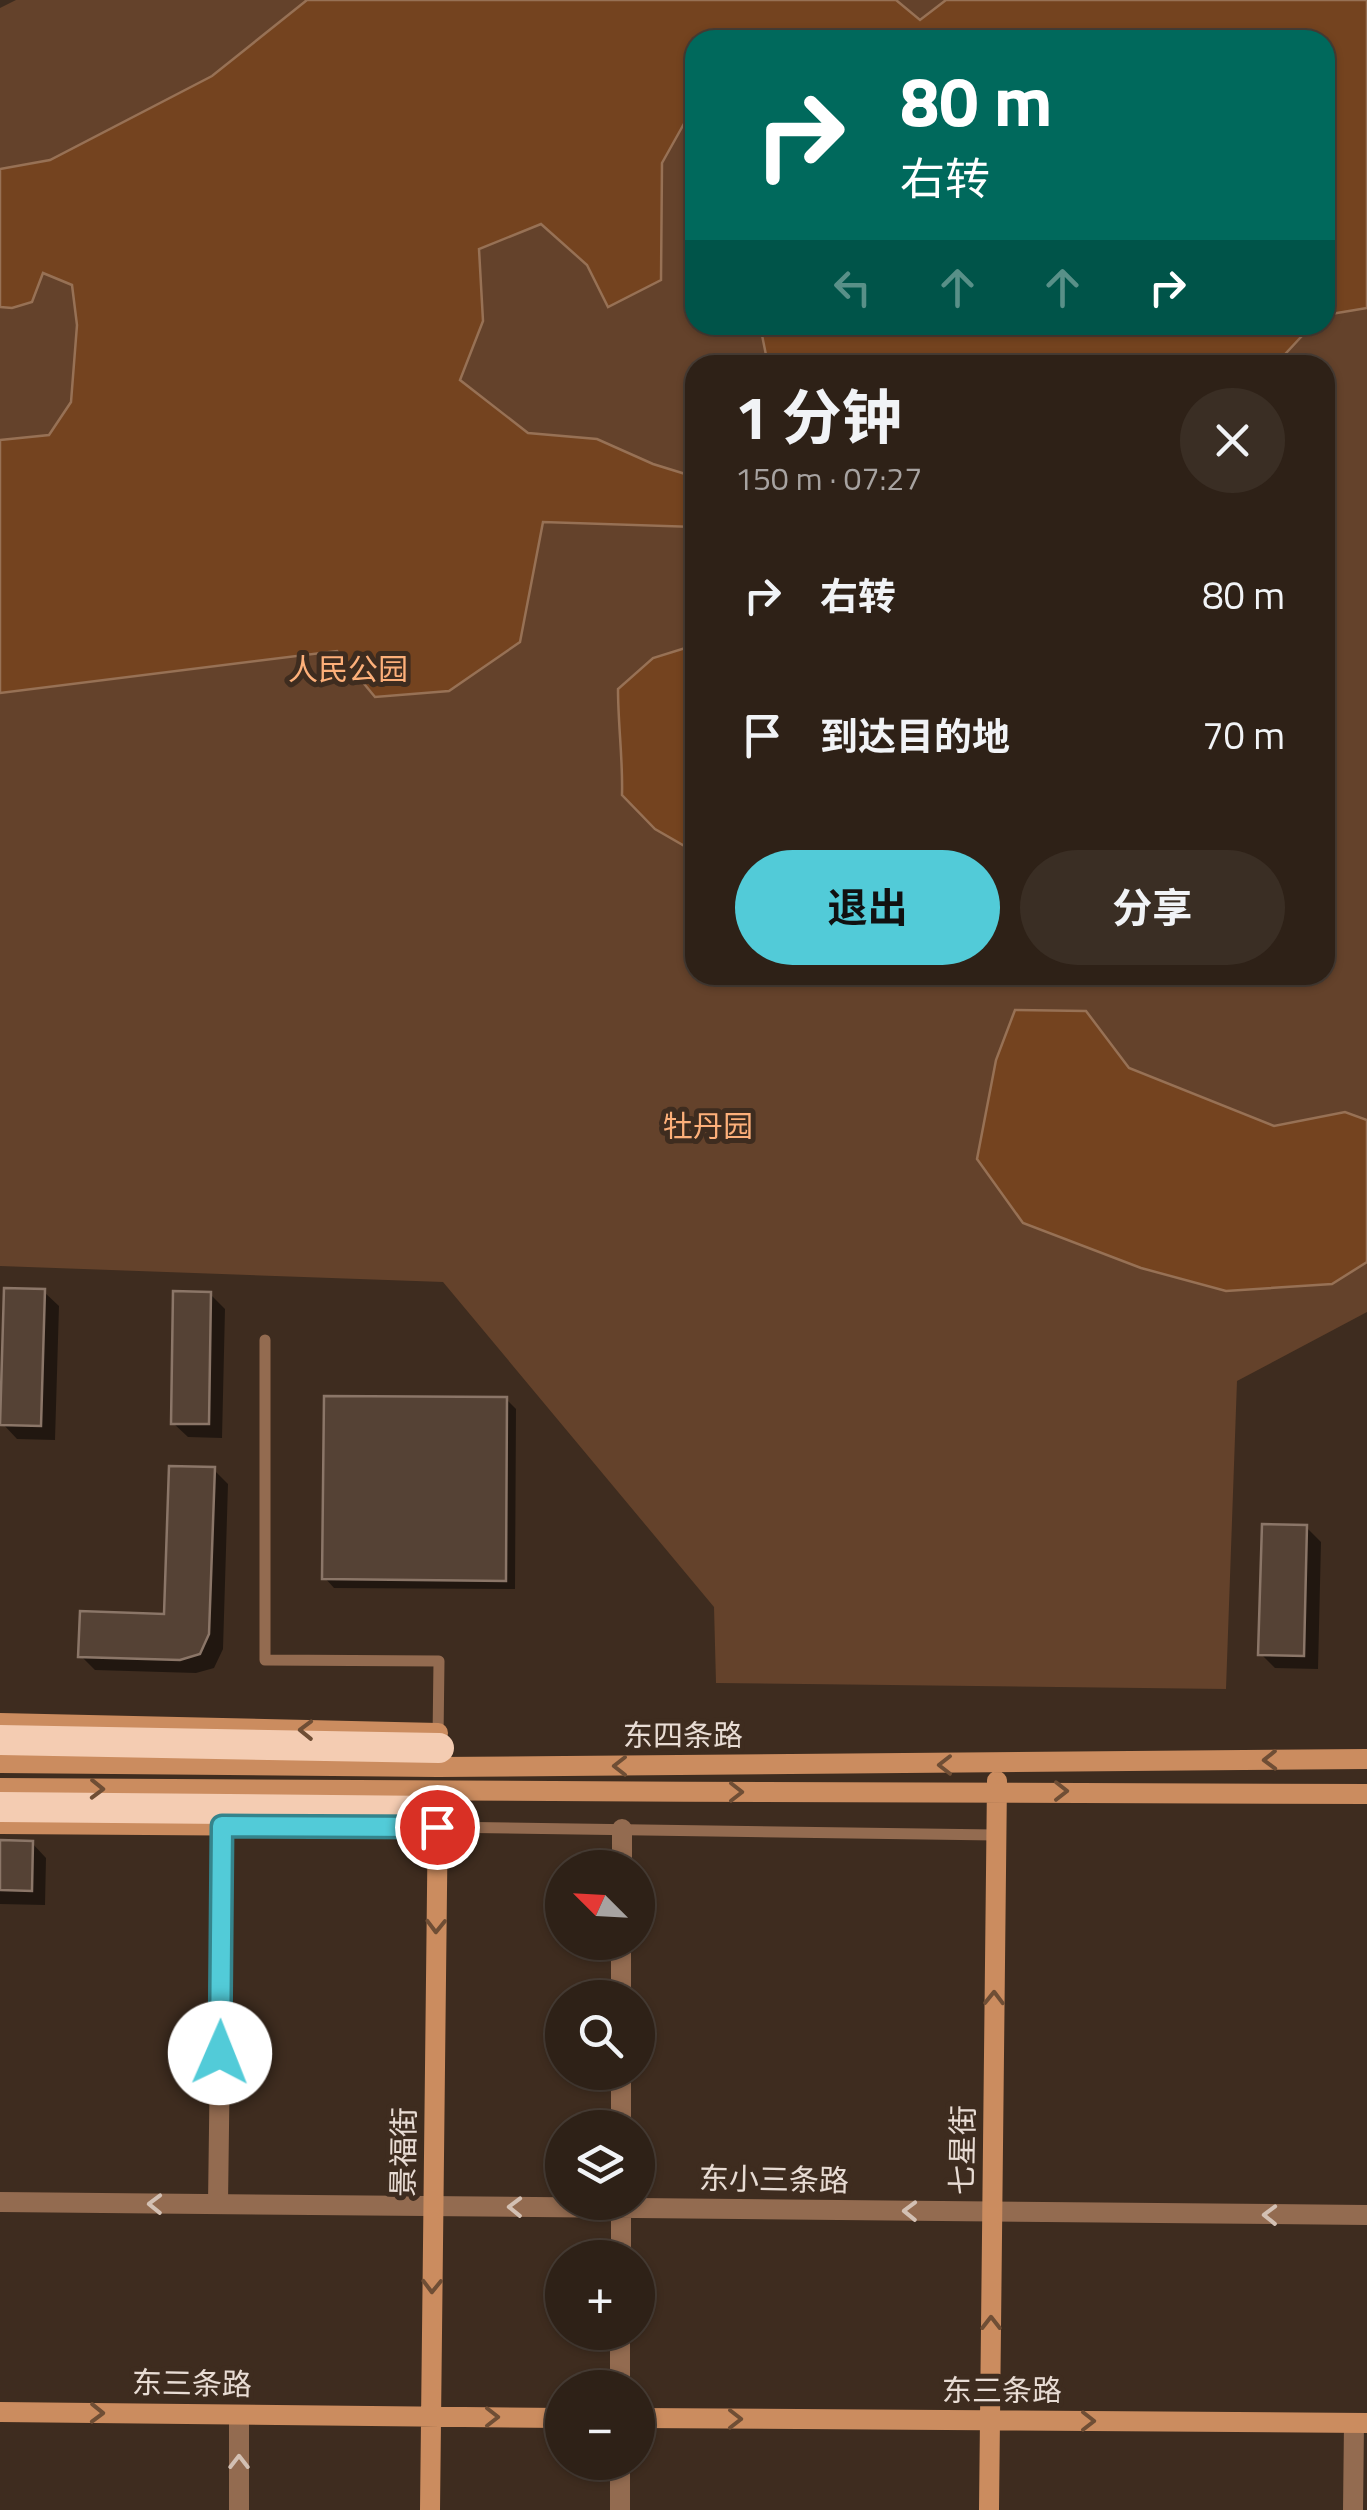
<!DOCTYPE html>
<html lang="zh">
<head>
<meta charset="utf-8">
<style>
	body { margin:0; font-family:"Titillium Web","Noto Sans SC",sans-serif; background:#3a2e24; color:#f1f3f6; height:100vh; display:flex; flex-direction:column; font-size:38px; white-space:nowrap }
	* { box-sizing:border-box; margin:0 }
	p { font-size:32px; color:#a7a3a1 }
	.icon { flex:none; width:55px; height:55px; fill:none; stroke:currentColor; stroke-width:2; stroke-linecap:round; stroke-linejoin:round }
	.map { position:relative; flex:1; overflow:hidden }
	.sheet { position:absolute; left:685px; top:355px; width:650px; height:630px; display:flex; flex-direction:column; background:#2e2117; border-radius:30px; box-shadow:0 2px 8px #0004,0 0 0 2px #493e36 }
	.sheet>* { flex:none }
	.hud { position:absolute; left:685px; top:30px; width:650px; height:305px; border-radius:30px; box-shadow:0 2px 8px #0004,0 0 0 2px #493e36; background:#00695c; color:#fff; overflow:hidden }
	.needle { width:65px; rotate:294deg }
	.fabs { position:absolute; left:545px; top:1850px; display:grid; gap:20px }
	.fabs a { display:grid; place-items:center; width:110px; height:110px; border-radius:50%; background:#2e2117; box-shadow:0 2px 8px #0004,0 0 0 2px #493e36; font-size:50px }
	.pin { position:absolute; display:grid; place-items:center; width:85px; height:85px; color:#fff; margin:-42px; border:5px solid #fff; border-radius:50%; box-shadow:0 2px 10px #0007 }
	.me { position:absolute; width:110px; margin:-55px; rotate:1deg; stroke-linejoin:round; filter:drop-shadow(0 0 8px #0008) }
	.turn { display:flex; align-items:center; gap:35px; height:210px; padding:0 50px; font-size:45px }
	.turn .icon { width:130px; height:130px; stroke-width:2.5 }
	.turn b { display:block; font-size:70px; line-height:85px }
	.lanes { display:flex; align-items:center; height:95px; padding:0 50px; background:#0003; justify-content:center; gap:50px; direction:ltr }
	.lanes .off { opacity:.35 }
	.round { display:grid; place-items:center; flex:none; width:105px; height:105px; border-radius:52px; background:#3a2e24 }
	.summary { display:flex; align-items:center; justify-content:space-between; height:170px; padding:0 50px }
	h1 { font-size:60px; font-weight:700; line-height:75px }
	.button { display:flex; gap:20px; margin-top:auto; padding:20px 50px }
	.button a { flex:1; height:115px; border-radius:60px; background:#52cbd8; color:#111; font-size:40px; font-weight:700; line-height:115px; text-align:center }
	.button a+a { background:#3a2e24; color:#f1f3f6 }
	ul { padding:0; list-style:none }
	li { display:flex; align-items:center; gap:30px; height:140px; padding:0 50px }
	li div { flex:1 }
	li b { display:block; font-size:38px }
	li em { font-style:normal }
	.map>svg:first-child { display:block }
	.green { fill:#64422b; fill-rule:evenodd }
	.water { fill:#74431f; stroke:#977155; stroke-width:2.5 }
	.shadow { fill:#0007 }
	.building { fill:#554235; stroke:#8b7668; stroke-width:2.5 }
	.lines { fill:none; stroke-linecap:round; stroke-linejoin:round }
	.lane { stroke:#936b50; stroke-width:11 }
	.street { stroke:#936b50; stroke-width:20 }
	.secondary { stroke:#cb8c5f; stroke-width:20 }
	.highway { stroke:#f4ccb2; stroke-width:30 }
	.oneway { stroke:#6f4e35 }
	.oneway2 { stroke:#d3c0b3 }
	.route-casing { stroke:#35848c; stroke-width:25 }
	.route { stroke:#52cbd8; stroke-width:18 }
	.labels { text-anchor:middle; stroke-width:10; stroke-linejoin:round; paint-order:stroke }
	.park-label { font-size:30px; fill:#fdb07a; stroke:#3e2c1f }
	.street-label { font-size:30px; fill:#e8dcd4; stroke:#3e2c1f }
</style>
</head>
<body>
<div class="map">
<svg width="1367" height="2510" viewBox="0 0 1367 2510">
	<rect width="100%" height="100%" fill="#3e2c1f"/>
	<path class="green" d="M16 0H1367V1312L1237 1381 1226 1689 716 1683 714 1607 443 1282 0 1266V8ZM695 40H1325V325H695ZM695 365H1325V975H695Z"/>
	<path class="water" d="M307 0H896L920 20 946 0H1367V308L1325 315V40H695V104L662 163 661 280 608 307 587 265 541 224 479 249 483 321 460 380 528 433 597 439 653 464 695 477V527L543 522 520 642 449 691 375 697 337 651 0 693V440L49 435 71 402 77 325 72 285 43 273 32 302 12 308 0 307V169L50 160 212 76Z
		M760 325H1312L1275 365H768Z
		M695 645V852L655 829 622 795C623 759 618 725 618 689L653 658Z
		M1015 1010 1086 1011 1129 1068 1274 1126 1345 1112 1367 1120V1262L1332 1284 1226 1291 1141 1268 1023 1223 977 1159 996 1060Z"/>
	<path class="shadow" d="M44 1292 59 1306 55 1440 17 1439 3 1424Z
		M210 1294 225 1309 222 1438 188 1437 173 1423Z
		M506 1399 516 1409 515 1589 334 1588 325 1578Z
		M214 1470 228 1484 223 1649 214 1668 196 1673 95 1670 81 1656 166 1616Z
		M1306 1527 1321 1542 1318 1669 1275 1668 1261 1654Z
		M0 1843H32L46 1858 45 1905 0 1904Z"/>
	<path class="building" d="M4 1288 45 1289 41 1426 0 1425Z
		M173 1291 211 1292 209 1424H171Z
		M324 1396 507 1397 506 1581 322 1579Z
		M169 1466 215 1467 209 1634 200 1654 180 1660 78 1657 80 1611 164 1614Z
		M1262 1524 1307 1525 1304 1656 1258 1655Z
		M0 1840 33 1841 32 1891 0 1890Z"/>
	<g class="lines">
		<path class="lane" d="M265 1340V1660L439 1661 438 1738
			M437 1827 996 1835"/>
		<path class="street" d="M622 1868V1829
			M621 1998V1942
			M621 2128V2072
			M0 2202 1367 2215
			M218 2204 223 1825
			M621 2258V2202
			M620 2388V2332
			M239 2510V2415
			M620 2510V2462
			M1353 2510 1354 2423"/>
		<path class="secondary" d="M0 1723 438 1733
			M0 1763 438 1767 1367 1759
			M0 1788C456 1794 911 1790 1367 1794
			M0 1824 437 1827
			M0 2412 562 2418
			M638 2418 1367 2423
			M430 2510 438 1802
			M989 2510 997 1781"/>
		<path class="highway" d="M0 1740 439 1748
			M0 1807 438 1811"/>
	</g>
	<defs><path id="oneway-chevron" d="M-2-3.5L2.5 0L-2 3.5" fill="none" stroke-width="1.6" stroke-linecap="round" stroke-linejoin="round" transform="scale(2.5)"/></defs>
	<g class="oneway">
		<use href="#oneway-chevron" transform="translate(306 1730) rotate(-179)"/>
		<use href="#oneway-chevron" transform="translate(1270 1760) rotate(179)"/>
		<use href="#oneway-chevron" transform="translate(945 1765) rotate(180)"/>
		<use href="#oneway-chevron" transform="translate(620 1766) rotate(180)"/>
		<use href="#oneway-chevron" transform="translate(97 1789) rotate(1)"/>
		<use href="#oneway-chevron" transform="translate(1061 1791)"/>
		<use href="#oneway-chevron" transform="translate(736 1792)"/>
		<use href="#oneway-chevron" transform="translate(436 1926) rotate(91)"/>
		<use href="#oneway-chevron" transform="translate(994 1998) rotate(-89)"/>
		<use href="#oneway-chevron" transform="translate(432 2286) rotate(91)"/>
		<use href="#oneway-chevron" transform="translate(991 2323) rotate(-90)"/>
		<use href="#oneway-chevron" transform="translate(97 2413) rotate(1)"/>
		<use href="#oneway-chevron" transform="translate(492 2417)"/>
		<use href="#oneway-chevron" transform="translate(735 2419)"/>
		<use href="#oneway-chevron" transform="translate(1088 2421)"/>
	</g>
	<g class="oneway2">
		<use href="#oneway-chevron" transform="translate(155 2204) rotate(-179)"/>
		<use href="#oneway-chevron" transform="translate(515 2207) rotate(-179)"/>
		<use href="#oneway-chevron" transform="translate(910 2211) rotate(-179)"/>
		<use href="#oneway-chevron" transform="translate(1270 2215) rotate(-179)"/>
		<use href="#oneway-chevron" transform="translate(239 2462) rotate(-90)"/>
	</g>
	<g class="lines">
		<g class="route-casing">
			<path id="route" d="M220 2053 222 1826 437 1827"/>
		</g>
		<use href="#route" class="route"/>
	</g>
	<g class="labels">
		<g class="park-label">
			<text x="348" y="680">人民公园</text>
			<text x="708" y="1137">牡丹园</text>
		</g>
		<g class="street-label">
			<text x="683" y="1746">东四条路</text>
			<text transform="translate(963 2150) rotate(-89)" y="10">七星街</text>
			<text transform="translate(404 2152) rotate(-89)" y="10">景福街</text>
			<text transform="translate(774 2180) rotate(1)" y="10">东小三条路</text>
			<text transform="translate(192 2384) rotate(1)" y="10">东三条路</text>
			<text x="1002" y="2401">东三条路</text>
		</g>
	</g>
</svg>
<div class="fabs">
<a><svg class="needle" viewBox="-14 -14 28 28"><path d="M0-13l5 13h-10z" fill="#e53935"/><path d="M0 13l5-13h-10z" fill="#a7a3a1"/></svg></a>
<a><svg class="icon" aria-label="search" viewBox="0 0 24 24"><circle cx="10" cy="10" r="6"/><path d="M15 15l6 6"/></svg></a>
<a><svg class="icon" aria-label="layers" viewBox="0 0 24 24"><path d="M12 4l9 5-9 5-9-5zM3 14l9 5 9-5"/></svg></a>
<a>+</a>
<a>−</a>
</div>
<div class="pin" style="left:437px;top:1827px;background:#d93025"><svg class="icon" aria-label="arrive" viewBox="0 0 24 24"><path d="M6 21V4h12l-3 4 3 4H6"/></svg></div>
<svg class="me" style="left:220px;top:2053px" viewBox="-20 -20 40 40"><circle r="19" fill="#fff"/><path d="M0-13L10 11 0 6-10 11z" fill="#52cbd8"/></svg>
<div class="hud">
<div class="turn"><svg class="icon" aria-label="right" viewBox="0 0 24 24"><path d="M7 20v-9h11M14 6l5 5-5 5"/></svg><div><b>80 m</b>右转</div></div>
<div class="lanes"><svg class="icon off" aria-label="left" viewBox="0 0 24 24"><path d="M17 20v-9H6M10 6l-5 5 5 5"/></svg><svg class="icon off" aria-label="ahead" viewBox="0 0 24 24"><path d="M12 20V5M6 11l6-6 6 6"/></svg><svg class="icon off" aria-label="ahead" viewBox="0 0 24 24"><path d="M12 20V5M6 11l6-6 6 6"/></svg><svg class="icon" aria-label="right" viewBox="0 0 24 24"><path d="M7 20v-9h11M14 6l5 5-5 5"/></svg></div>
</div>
<section class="sheet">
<div class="summary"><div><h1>1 分钟</h1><p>150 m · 07:27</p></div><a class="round"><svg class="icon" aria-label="close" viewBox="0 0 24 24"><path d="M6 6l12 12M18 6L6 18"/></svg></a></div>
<ul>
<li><svg class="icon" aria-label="right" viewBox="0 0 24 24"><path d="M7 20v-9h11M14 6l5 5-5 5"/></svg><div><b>右转</b></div><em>80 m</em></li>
<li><svg class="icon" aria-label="arrive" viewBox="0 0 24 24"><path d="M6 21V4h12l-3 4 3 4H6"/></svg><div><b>到达目的地</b></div><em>70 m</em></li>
</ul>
<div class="button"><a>退出</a><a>分享</a></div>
</section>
</div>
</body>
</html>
